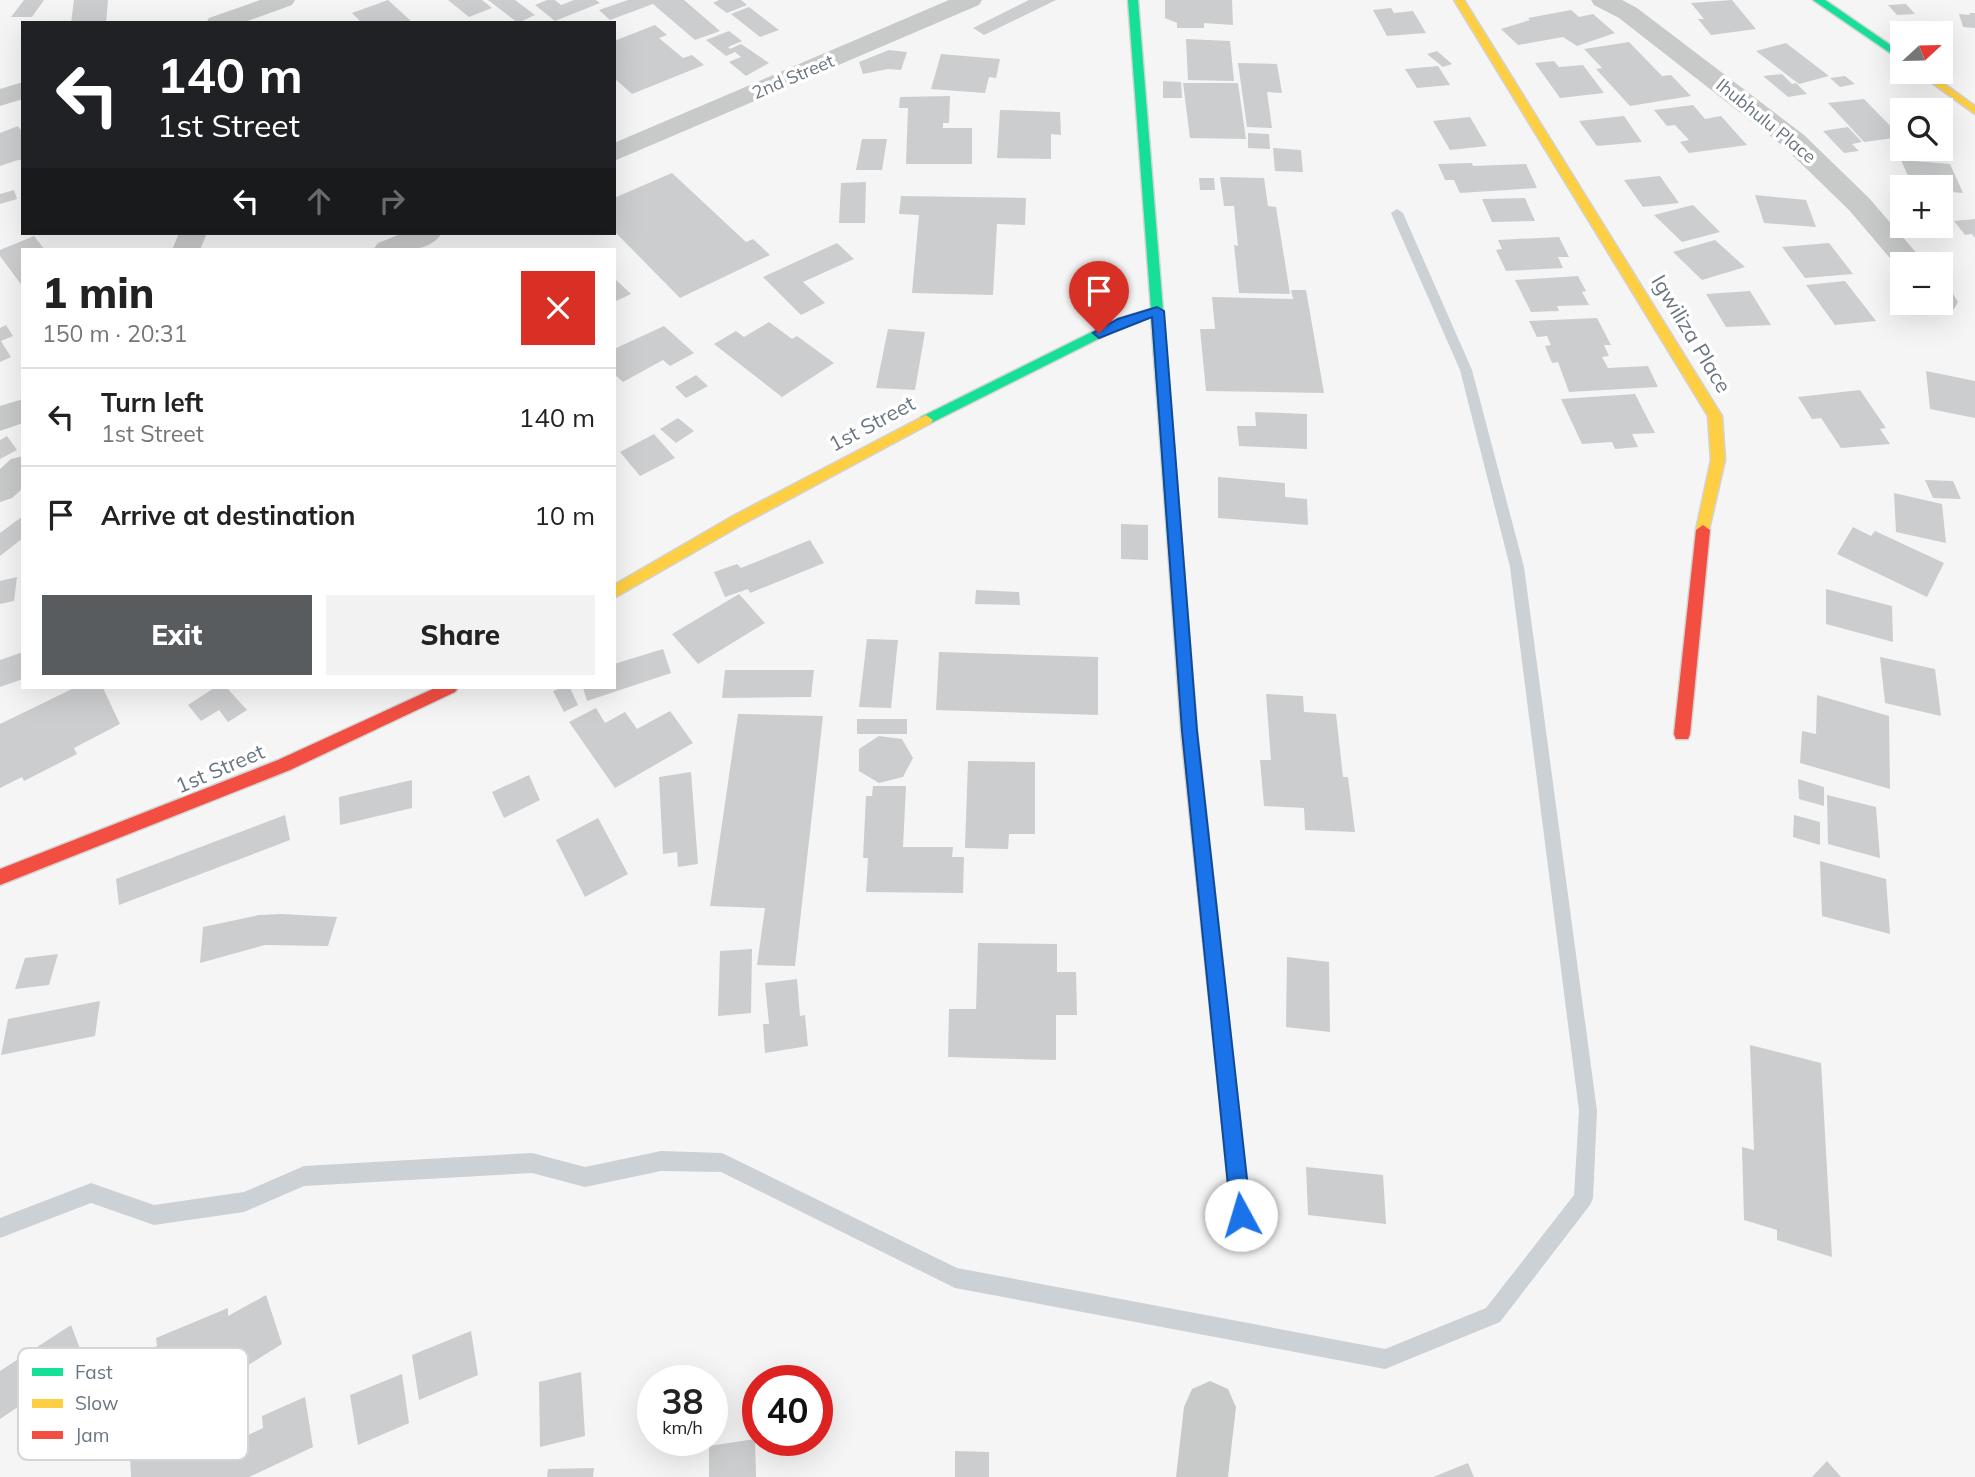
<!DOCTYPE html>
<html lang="en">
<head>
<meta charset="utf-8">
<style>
	body { margin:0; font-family:Mulish,sans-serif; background:#f2f2f2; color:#222; height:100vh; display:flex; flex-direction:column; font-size:26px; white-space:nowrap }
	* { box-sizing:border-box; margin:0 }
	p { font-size:23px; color:#767676 }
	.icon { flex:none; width:38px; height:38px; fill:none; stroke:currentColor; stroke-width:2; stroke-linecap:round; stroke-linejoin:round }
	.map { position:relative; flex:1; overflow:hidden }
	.side { position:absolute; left:21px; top:248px; width:595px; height:441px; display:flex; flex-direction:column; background:#fff; border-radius:0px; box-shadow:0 7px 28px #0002 }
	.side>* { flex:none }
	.guide { position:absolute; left:21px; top:21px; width:595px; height:214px; border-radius:0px; box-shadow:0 7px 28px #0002; background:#202124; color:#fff; overflow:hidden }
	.needle { width:46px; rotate:68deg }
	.controls { position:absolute; left:1890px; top:21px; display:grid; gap:14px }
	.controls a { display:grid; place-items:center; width:63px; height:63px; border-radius:0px; background:#fff; box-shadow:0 7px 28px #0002; font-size:35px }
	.speed { position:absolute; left:637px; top:1365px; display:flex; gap:14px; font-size:35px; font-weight:700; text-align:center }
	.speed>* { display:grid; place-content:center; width:91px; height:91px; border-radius:50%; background:#fff; box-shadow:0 7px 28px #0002; line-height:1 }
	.speed small { font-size:18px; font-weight:400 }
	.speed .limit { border:10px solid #d22; background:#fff; color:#111 }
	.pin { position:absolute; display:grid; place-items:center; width:60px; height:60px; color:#fff; margin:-72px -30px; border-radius:50% 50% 50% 0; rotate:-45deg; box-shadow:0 0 7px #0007 }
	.pin .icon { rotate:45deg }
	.me { position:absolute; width:77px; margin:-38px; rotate:354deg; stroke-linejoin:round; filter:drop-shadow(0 0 5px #0008) }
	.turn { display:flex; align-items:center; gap:24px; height:147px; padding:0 21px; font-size:32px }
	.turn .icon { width:91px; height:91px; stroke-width:2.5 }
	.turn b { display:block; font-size:49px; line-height:60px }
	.lanes { display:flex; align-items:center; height:66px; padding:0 21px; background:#0003; justify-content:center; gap:35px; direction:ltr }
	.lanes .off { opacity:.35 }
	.round { display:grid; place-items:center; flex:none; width:74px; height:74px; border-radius:0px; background:#f2f2f2 }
	.overview { display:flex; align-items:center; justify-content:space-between; height:119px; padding:0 21px }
	h1 { font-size:42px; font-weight:800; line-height:52px }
	.primary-button { display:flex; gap:14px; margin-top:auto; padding:14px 21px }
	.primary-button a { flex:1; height:80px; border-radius:0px; background:#585c5f; color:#fff; font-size:28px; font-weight:800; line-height:80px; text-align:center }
	.primary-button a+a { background:#f2f2f2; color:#222 }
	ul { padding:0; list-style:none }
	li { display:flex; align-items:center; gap:21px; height:98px; padding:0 21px; border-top:2px solid #e0e0e0 }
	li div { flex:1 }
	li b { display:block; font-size:26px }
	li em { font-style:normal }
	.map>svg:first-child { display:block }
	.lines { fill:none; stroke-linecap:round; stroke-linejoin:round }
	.stream { fill:#cbd1d5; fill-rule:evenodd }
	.building { fill:#cccdce }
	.fast-casing { stroke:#d2d3d3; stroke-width:3 }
	.slow-casing { stroke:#d2d3d3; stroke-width:3 }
	.jam-casing { stroke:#d2d3d3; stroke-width:3 }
	.street { fill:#c8caca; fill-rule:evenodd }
	.fast { fill:#16e098; fill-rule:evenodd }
	.slow { fill:#ffcf43; fill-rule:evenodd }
	.jam { fill:#f24e42; fill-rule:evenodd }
	.route { fill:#1a73e8; stroke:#114b97; stroke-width:2 }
	.labels { text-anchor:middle; stroke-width:7; stroke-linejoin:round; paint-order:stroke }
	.far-street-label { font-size:18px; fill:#697681; stroke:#fff }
	.street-label { font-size:21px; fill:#697681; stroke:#fff }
	.key { fill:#fff; stroke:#d2d6d9; stroke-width:2 }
	.key-label { font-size:19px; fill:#697681 }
</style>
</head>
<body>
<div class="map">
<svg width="1975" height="1477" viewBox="0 0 1975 1477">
	<rect width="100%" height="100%" fill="#f5f5f5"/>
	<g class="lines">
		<path class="stream" d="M1397 209 1403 213 1472 370 1524 567 1597 1111 1593 1198 1590 1205 1500 1322 1385 1369 955 1288 721 1172 661 1171 585 1187 532 1173 304 1186 244 1212 154 1225 91 1203 0 1238V1218L91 1183 154 1205 244 1192 304 1166 532 1153 585 1167 661 1151 722 1153 957 1268 1385 1349 1486 1308 1574 1195 1579 1111 1510 567 1460 370 1391 213Z"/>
	</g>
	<path class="building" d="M24 0H44L32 17H11Z
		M74 0H108L106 23H71Z
		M388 0 411 21 362 23 352 13Z
		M448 0H482L492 8 469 17Z
		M488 0H515L535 15 518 23Z
		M547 0H555L561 5 574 0H596L600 3 555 21 535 5Z
		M628 0H684L720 31 695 40 653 4 610 20 599 10Z
		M719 0H741L747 5 727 13 713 3Z
		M1029 0H1056L984 35 973 28Z
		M1165 0H1232L1233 25 1204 23V28H1177V23L1165 18Z
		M1732 0 1756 29 1711 35 1698 19H1704L1691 3Z
		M1906 4 1915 14 1897 15 1888 5Z
		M749 7 779 30 760 37 731 14Z
		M1391 8 1394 13 1413 11 1426 33 1387 36 1373 10Z
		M1571 10 1579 17 1593 14 1615 33 1577 46 1563 37 1518 45 1501 29 1530 20 1528 18Z
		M1969 13H1975V28L1963 27 1959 14 1970 15Z
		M655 25 667 35 659 38 683 58 692 55 704 65 632 94 614 78V41Z
		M729 31 742 41 728 47 730 49 741 44 769 63 746 76 729 62 741 57 735 52 726 56 706 40Z
		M1186 39 1230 41 1234 81 1188 80Z
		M1629 42 1662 76 1671 75 1691 96 1630 106 1596 69 1602 68 1584 49Z
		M1786 43 1829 76 1799 84 1756 51Z
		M889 50 907 52 901 70 888 69 863 74 859 62Z
		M1437 51 1452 64 1443 67 1427 54Z
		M941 54 1000 59 996 78 989 77 985 93 931 89Z
		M1554 61 1559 67 1583 65 1604 93 1560 98 1535 63Z
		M1238 63 1277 64 1282 93 1267 92 1272 128 1247 127Z
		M1438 66 1450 85 1417 88 1405 69Z
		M1782 74 1792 84 1796 83 1807 94 1788 97 1763 76Z
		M1845 76 1855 84 1840 87 1830 78Z
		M1163 81 1181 82 1182 98H1163Z
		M1183 83H1238L1246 139 1190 138Z
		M950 96 949 123H943V128H972V164H906L908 108H899L900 97Z
		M1864 99 1901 137 1864 142 1828 103Z
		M1693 105 1705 119 1721 116 1747 145 1689 153 1680 142 1689 140 1675 125 1667 126 1654 110Z
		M1000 110 1060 112 1061 135 1051 134V159L997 158Z
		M1624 116 1642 142 1597 146 1579 121Z
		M1470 117 1487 146 1450 150 1433 121Z
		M18 126 23 133V160H18L0 166V133Z
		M1848 127 1862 142 1852 144 1859 151 1844 153 1823 131Z
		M1248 133 1269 134 1270 149 1248 148Z
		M862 139H887L882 170H856Z
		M1273 148 1301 150 1303 172 1275 171Z
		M1901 160 1950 164 1963 193 1941 191V187H1913Z
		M1472 163 1473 166 1526 164 1537 188 1460 193 1454 180H1445L1438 164Z
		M672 173 746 242 753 239 770 255 680 298 614 231V198Z
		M1660 176 1679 203 1643 207 1624 180Z
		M1220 177 1264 178 1268 206 1276 207 1290 294 1239 293 1234 245 1238 246 1234 206H1224Z
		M1199 178H1214L1215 190H1200Z
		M866 182 865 223H839L841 183Z
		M14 190 17 199 0 204V194Z
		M1755 195 1806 200 1816 227 1764 223Z
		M901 196 1026 198 1025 225 997 224 993 295 912 293 919 215 899 214Z
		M1525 198 1535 221 1492 222 1482 199Z
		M1693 205 1720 232 1682 242 1654 215Z
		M1975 219V238L1972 234 1965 235 1954 221Z
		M34 236 45 250H23V287L0 256V250Z
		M1559 237 1569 257H1558L1563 268 1506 271 1496 250 1502 249 1498 240Z
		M1715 240 1745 267 1702 280 1673 252Z
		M837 243 854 259 803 282 825 303 801 315 763 277Z
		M1829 243 1853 274 1805 278 1782 247Z
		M1578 276 1586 291 1582 292 1589 305 1557 306 1559 311 1531 312 1515 280Z
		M614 278 631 294 614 302Z
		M1845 281 1876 321 1835 325 1806 285Z
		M1291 290H1306L1324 393 1206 391 1200 329H1215L1212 297 1293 299Z
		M1750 291 1771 325 1726 327 1706 294Z
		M1597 318 1611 345H1604L1609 356 1602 357 1608 368 1648 366 1658 387 1569 392 1558 362 1552 363 1545 346 1551 345 1547 336 1537 337 1529 321Z
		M769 322 792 339 797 336 834 363 782 397 714 344 736 331 744 337Z
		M6 325 13 336 1 341 11 357 0 362V328Z
		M664 326 694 353 670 366 663 360 623 382 614 374V349Z
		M888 329 925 332 915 390 876 388Z
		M1926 371 1975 381V418L1930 409Z
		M696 375 708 386 686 398 675 387Z
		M1860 390 1886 428 1880 429 1890 444 1841 448 1821 418 1812 419 1798 397Z
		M1635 394 1655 433 1632 434 1638 447 1615 449 1612 442 1582 444 1561 399Z
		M1255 412 1307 414V449L1239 446 1237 426H1256Z
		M678 418 694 431 676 443 660 429Z
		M654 434 675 458 640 476 620 452Z
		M7 436 17 450 0 459V440Z
		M1218 477 1285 483V497L1307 499 1308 525 1218 518Z
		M1925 480 1953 481 1961 499 1933 498Z
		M1894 493 1942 504 1946 543 1896 532Z
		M23 516V538L0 556V533Z
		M1121 524 1148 525V560L1121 559Z
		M1853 527 1871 536 1875 531 1944 563 1927 597 1837 554Z
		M810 540 824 563 750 593 748 589 725 597 714 572 737 564 741 568Z
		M17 577 14 601 0 604V581Z
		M1826 589 1892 606 1893 642 1826 624Z
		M976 590 1019 592 1020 605 975 604Z
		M739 594 765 623 698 664 672 634Z
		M867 639 898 640 891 708 859 707Z
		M663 649 671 673 587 701 583 688H614V664Z
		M23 652V679L0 687V660Z
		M939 652 1098 657V715L936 710Z
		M1880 657 1935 669 1941 716 1885 703Z
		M725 670H814L811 697 722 698Z
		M74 688H103L120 724 74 748 77 754 24 781 22 777 0 788V724Z
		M214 688H227L247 710 228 722 219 710 201 721 188 705Z
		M562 688H570L578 705 564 712 553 691Z
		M1266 694 1303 696 1304 712 1336 714 1343 777H1348L1355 832 1305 830 1304 808 1264 806 1260 760H1271Z
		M1817 695 1889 716 1890 789 1800 763 1802 731 1816 734Z
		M596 708 605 723 625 712 637 729 670 711 693 743 615 788 569 722Z
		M738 714 823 716 795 966 757 965 765 908 710 906Z
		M857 719H907V734H857Z
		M879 736 902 739 913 758 903 777 879 783 859 771V749Z
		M968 761 1035 762V834H1009L1008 849 965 848Z
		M691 772 698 864 678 867 677 852 663 854 659 777Z
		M529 775 540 800 504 818 492 792Z
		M1798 779 1824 787V806L1799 799Z
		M412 780V808L340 825 339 797Z
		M873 786H906L903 847H953L952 857H964L963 893 866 892 868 858H863L866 796H872Z
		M1827 795 1876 807 1880 858 1828 844Z
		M285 815 290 840 119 905 116 879Z
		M1794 815 1820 822V845L1793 837Z
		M598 818 628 874 585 897 556 840Z
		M1820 861 1886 879 1890 934 1822 916Z
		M282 914 337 917 328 946 265 945 200 963 203 927 259 915Z
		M978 943 1057 944V972H1076L1077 1015H1056V1060L948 1057 949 1009H976Z
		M752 949 751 1013 718 1016 720 951Z
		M58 954 49 985 15 989 25 958Z
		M1287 957 1329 962 1330 1032 1286 1027Z
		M797 979 800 1016 805 1015 808 1046 765 1053 763 1024H769L765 983Z
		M100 1001 95 1036 1 1055 8 1019Z
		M1750 1045 1821 1063 1832 1257 1777 1240V1230L1744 1220 1742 1147 1754 1150Z
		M1306 1167 1383 1175 1386 1224 1308 1215Z
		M266 1295 282 1344 234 1374 237 1391 162 1423 160 1407 121 1424 117 1362 157 1346 156 1338 228 1308V1316Z
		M71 1325 85 1362 0 1419V1371Z
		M471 1331 478 1375 419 1400 412 1355Z
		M581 1372 585 1436 540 1447 539 1382Z
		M402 1374 409 1423 358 1445 350 1395Z
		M305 1397 313 1447 249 1477H131L130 1456 213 1418 217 1450 263 1428 262 1416Z
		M755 1439 756 1477H709V1446Z
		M955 1451 989 1452V1477H955Z
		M1827 1461 1841 1477H1812Z
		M1468 1463 1474 1477H1433Z
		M594 1468 593 1477H547L548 1469Z"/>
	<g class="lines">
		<g class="fast-casing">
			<path id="fast" d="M1128 0H1138L1182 547 1175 552 1168 547 1151 317 1126 325 931 423 926 425 919 420 921 417 1118 319 1151 309Z
				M1813 0H1825L1902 53V61Z
				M1231 1113 1238 1115 1240 1122 1251 1215 1248 1222 1241 1225 1234 1222 1231 1215 1222 1122 1224 1115Z"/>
		</g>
		<g class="slow-casing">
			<path id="slow" d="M1454 0H1464L1722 416 1725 460 1708 534H1698L1696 530 1711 460 1708 416Z
				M1917 72H1928L1975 106V114Z
				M926 415 933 420 931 423 743 524 614 598V585L733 516Z
				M1175 542 1182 547 1197 731 1240 1122 1238 1129 1231 1131 1224 1129 1222 1122 1181 731 1168 547Z"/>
		</g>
		<g class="jam-casing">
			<path id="jam" d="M1703 525 1710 530 1690 734 1688 739H1676L1674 734 1696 530Z
				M435 688H458L455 692 290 770 0 885V869L278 760Z"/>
		</g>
		<path class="street" d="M260 0H295L292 5 242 23H206L209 18Z
			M949 0H982L979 5 614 161V143Z
			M1591 0H1622L1637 8 1804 135 1869 198 1926 264H1902L1901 271 1849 210 1784 147 1619 18 1594 5Z
			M23 82V99L0 106V89Z
			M179 233H207L200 250H172Z
			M403 233H442C429 254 395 251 373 250L378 243Z
			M1941 289 1952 292 1958 302 1954 309 1943 312 1932 309 1928 303H1941Z
			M23 399V423L0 431V406Z
			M23 456V488L12 498 0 502V469L11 459Z
			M1210 1381 1228 1389 1236 1407 1228 1477H1176L1184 1407 1192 1389Z"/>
		<use href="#fast" class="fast"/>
		<use href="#slow" class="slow"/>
		<use href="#jam" class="jam"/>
	</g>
	<path class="route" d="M1157 307 1164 311 1197 731 1251 1215 1248 1222 1241 1225 1234 1222 1231 1215 1182 731 1152 317 1099 338 1093 333 1118 319Z"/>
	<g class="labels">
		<g class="far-street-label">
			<text transform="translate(793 77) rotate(-23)" y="6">2nd Street</text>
			<text transform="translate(1766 121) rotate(39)" y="6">Ihubhulu Place</text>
		</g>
		<g class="street-label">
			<text transform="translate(1691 334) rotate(59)" y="7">Igwiliza Place</text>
			<text transform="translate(872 424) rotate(-28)" y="7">1st Street</text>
			<text transform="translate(220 769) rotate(-23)" y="7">1st Street</text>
		</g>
	</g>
	<rect x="18" y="1348" width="230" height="112" rx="10" class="key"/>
	<rect x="32" y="1368" width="31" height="8" fill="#16e098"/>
	<rect x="32" y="1399" width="31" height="9" fill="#ffcf43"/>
	<rect x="32" y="1431" width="31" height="8" fill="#f24e42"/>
	<g class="key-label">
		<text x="75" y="1379">Fast</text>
		<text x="75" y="1410">Slow</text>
		<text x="75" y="1442">Jam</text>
	</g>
</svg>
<div class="controls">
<a><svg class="needle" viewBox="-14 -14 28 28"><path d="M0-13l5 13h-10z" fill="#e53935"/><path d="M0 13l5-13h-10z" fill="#767676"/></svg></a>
<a><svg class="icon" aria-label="search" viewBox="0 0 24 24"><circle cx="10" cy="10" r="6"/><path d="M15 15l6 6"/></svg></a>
<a>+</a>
<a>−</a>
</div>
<div class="speed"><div>38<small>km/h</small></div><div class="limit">40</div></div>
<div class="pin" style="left:1099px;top:333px;background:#d93025"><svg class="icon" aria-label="arrive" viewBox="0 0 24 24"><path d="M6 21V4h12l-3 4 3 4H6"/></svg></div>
<svg class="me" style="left:1241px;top:1215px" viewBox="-20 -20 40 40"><circle r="19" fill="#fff"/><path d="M0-13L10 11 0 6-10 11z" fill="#1a73e8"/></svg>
<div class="guide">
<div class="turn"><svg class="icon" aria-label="left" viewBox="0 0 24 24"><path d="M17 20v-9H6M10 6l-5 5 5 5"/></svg><div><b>140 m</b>1st Street</div></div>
<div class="lanes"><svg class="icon" aria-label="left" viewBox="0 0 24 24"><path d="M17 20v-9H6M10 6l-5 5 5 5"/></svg><svg class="icon off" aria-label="ahead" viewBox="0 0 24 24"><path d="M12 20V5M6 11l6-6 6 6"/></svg><svg class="icon off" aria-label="right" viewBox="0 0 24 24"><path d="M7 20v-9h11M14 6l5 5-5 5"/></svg></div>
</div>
<section class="side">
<div class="overview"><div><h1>1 min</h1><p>150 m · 20:31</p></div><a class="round" style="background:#d93025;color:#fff"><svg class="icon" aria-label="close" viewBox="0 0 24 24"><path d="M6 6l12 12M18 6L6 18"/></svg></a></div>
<ul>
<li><svg class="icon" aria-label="left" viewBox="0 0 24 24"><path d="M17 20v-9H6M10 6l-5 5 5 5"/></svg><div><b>Turn left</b><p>1st Street</p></div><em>140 m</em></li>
<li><svg class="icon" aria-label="arrive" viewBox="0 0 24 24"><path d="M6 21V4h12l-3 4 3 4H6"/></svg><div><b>Arrive at destination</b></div><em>10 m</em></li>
</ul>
<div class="primary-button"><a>Exit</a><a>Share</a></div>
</section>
</div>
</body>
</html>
